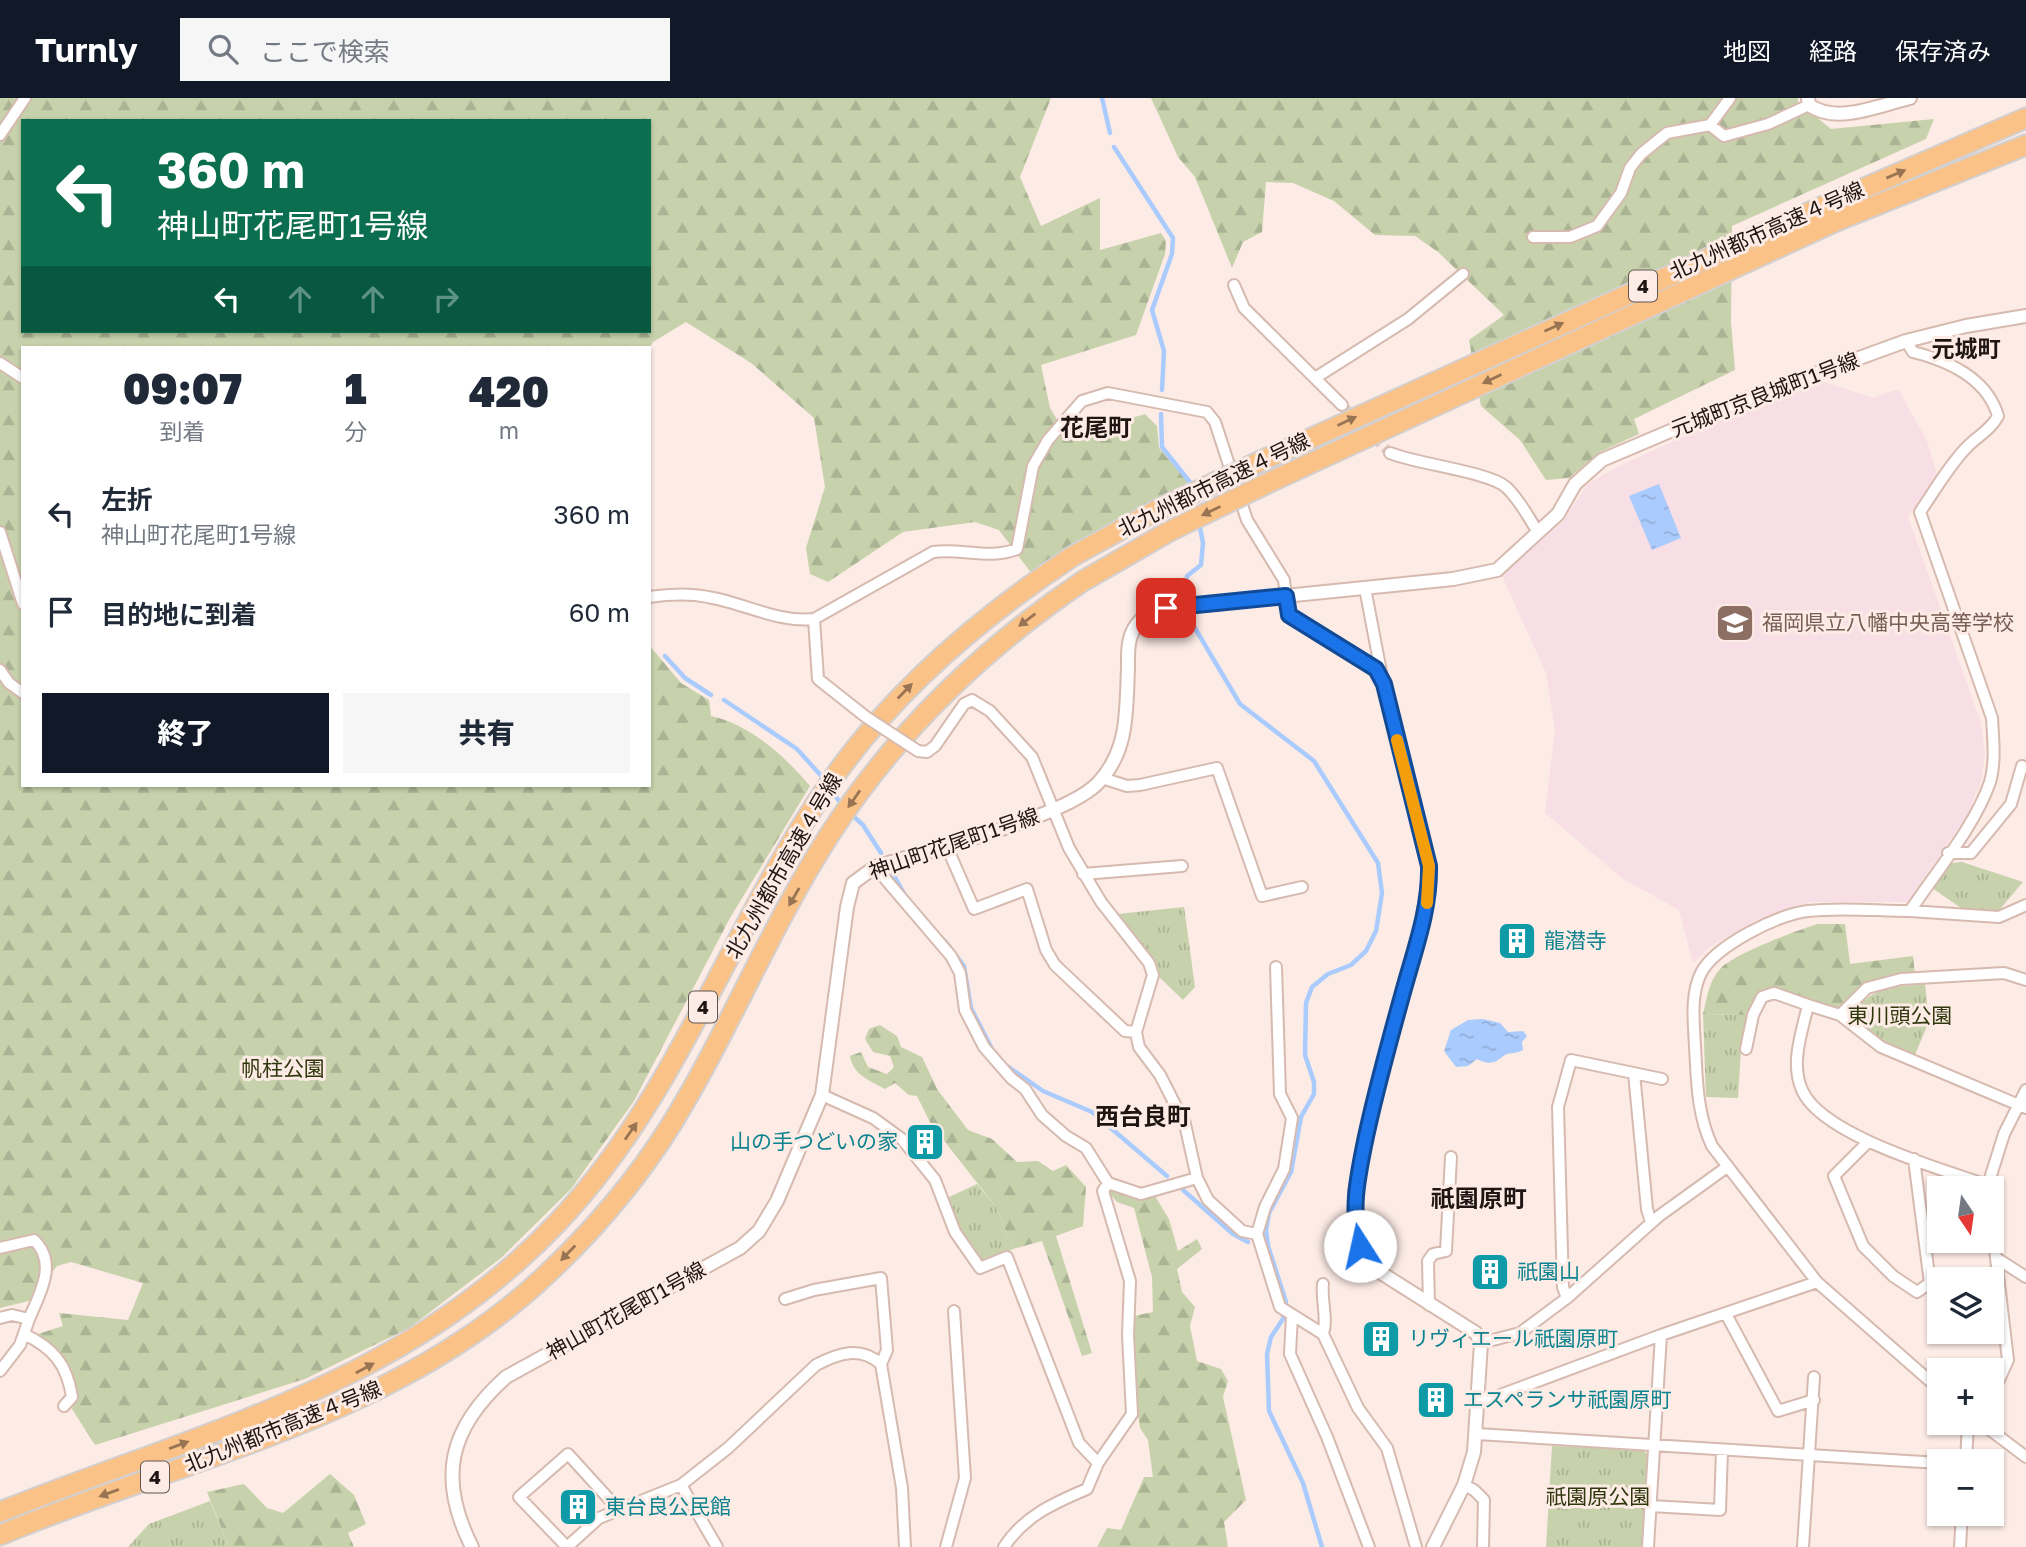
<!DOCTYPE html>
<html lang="ja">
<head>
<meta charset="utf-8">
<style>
	body { margin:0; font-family:"Golos Text","Noto Sans JP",sans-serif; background:#f6f6f7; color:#1f2937; height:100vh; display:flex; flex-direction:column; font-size:26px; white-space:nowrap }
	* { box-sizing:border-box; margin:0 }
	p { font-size:23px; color:#747a83 }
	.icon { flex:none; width:38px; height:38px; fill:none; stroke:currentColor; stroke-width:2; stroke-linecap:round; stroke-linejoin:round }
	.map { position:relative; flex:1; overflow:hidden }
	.side { position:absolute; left:21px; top:248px; width:630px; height:441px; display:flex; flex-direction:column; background:#fff; border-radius:0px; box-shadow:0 2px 5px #0004 }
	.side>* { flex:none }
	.top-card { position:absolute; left:21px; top:21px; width:630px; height:214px; border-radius:0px; box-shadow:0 2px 5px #0004; background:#0b6e4f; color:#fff; overflow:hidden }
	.needle { width:46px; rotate:167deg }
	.controls { position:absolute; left:1927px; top:1078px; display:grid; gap:14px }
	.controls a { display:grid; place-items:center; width:77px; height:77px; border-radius:0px; background:#fff; box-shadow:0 2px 5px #0004; font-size:35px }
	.pin { position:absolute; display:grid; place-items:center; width:60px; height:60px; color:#fff; margin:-30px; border-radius:14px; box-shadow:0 4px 10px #0006 }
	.me { position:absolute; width:77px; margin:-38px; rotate:350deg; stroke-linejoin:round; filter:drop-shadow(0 0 5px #0008) }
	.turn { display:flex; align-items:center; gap:24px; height:147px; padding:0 21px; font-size:32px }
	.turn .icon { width:91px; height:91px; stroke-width:2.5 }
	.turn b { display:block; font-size:49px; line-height:60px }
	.lanes { display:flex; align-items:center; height:66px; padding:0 21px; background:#0003; justify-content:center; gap:35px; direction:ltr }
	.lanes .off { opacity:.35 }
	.eta { display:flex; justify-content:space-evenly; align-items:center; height:119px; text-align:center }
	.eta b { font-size:42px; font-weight:800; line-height:49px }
	.action { display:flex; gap:14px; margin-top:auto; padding:14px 21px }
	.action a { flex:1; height:80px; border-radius:0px; background:#111827; color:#fff; font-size:28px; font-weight:800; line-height:80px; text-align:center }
	.action a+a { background:#f6f6f7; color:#1f2937 }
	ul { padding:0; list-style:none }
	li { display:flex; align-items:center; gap:21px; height:98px; padding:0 21px }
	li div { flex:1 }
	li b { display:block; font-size:26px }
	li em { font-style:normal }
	header { display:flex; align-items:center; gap:42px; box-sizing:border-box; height:98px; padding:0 35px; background:#111827; color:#fff }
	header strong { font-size:33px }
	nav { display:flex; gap:38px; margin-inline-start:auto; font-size:24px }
	.search { width:490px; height:63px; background:#f6f6f7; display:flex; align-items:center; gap:18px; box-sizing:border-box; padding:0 24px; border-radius:0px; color:#747a83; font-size:26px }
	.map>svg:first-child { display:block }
	.education { fill:#f8dee5 }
	.grass { fill:url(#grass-tufts) }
	.forest { fill:url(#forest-firs); fill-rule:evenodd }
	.water { fill:url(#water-ripples) }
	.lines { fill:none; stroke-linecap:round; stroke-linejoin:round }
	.stream { stroke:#aacbfd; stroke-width:4.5 }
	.minor-tunnel { stroke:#dccbc5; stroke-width:10; stroke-dasharray:10 5; stroke-linecap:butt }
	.minor-casing { stroke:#d6bab0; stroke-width:14 }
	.tertiary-casing { stroke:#d6bab0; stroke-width:16 }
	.motorway-casing { stroke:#d2d0d0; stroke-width:23 }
	.minor { stroke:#fff; stroke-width:10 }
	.tertiary { stroke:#fff; stroke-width:12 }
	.motorway { stroke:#fbc288; stroke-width:19 }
	.minor-bridge-casing { stroke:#d6bab0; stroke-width:14; stroke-linecap:butt }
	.motorway-bridge-casing { stroke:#d2d0d0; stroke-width:23; stroke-linecap:butt }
	.minor-bridge { stroke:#fff; stroke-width:10 }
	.motorway-bridge { stroke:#fbc288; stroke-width:19 }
	.oneway { fill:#987453 }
	.route-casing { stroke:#114b97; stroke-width:18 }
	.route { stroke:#1a73e8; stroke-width:12 }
	.slow { stroke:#f59e0b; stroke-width:12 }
	.labels { text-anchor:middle; stroke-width:6; stroke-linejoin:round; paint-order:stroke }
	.shield { fill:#fdebe5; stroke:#625551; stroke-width:2 }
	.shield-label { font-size:19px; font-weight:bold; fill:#1f1512 }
	.street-label { font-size:21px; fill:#1f1512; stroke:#fdebe5 }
	.education-label { font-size:21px; fill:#785e54; stroke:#fdebe5; text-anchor:start }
	.culture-label { font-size:21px; fill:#0d838f; stroke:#fdebe5; text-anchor:start }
	.park-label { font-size:21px; fill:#2f380d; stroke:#fdebe5 }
	.neighbourhood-label { font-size:23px; font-weight:bold; fill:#1f1512; stroke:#fdebe5 }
	.quarter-label { font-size:24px; font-weight:bold; fill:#1f1512; stroke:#fdebe5 }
</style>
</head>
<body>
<header>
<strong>Turnly</strong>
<div class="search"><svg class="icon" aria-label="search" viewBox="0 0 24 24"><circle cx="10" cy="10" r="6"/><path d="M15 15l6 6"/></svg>ここで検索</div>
<nav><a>地図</a><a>経路</a><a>保存済み</a></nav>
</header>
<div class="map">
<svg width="2026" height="1449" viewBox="0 0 2026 1449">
	<defs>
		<pattern id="grass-tufts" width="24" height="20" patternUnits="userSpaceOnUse" patternTransform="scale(1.75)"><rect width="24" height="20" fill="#c7d2ac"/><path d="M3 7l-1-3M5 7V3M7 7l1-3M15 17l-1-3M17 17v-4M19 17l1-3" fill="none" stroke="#aab393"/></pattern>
		<pattern id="forest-firs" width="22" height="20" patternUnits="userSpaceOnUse" patternTransform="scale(1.75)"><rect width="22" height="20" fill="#c7d2ac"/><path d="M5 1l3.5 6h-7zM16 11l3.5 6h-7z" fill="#aab393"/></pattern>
		<pattern id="water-ripples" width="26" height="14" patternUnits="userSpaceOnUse" patternTransform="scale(1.75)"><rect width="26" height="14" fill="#aacbfd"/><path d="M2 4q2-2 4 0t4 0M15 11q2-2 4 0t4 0" fill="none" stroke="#92add8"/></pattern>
	</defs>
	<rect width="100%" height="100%" fill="#fdebe5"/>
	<path class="education" d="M1824 284 1873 300 1898 291 1927 343 1937 377 1908 419 1981 625 1985 655 1982 680 1967 718 1907 804H1810L1756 822 1710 849 1693 865 1679 812 1622 780 1545 715 1555 632 1546 575 1501 476 1563 424 1588 386 1615 370 1718 323Z"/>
	<path class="grass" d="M1962 764 2023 784 1995 817 1967 814 1932 790 1944 766Z
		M1184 809 1195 889 1183 902 1157 877 1154 862 1118 816Z
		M1925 886 1929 923 1915 957 1883 944 1848 917C1877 888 1885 890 1925 886Z
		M1703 916 1748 917 1741 950 1738 1000 1706 999Z
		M977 1086 996 1109 1013 1151 983 1165 958 1130 947 1100Z
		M1552 1348 1643 1352 1649 1358 1643 1449H1546Z
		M210 1403 229 1449H128L149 1426Z"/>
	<path class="forest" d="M0 0H1051L1020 79 1041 128 1100 100V152L1161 135 1166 143 1165 156 1136 237 1041 267 1050 310 1068 339 1145 316 1157 328 1159 350 1188 384 1189 390 1032 476 999 432 975 424 903 434 828 484 810 476 806 450 825 389 814 320 751 265 686 224 653 244 649 251 23 250V688H649V547L681 585 709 602 711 618C749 626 785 658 810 688L730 820 634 1003 571 1091 501 1160 409 1230 305 1281 95 1347 72 1311C82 1282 62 1253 38 1236L63 1228 59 1215 128 1222 143 1185 71 1164 57 1168 29 1203 0 1210ZM23 23H649V233H23Z
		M1151 0H1798V4L1831 31 1934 21 1926 41 1732 128 1731 224 1735 272 1634 321 1639 336 1600 354 1569 380 1546 382 1520 342 1481 308 1469 242 1504 217 1438 154 1415 138 1375 137 1334 103 1293 85 1266 84 1262 134 1243 144 1232 170 1195 79 1178 59Z
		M1818 826H1845L1850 866 1913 858 1915 877 1865 887 1839 912 1775 892 1748 917 1703 916C1707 900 1709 882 1721 870 1735 856 1797 832 1818 826Z
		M880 927 897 938 901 949 922 959 937 991 968 1032 992 1041 1017 1064 1038 1063 1053 1073 1066 1067 1086 1089 1083 1128 1056 1138 1092 1255 1082 1258 1042 1143 1013 1151 996 1109 931 1026 917 998 909 997 895 985 885 991C869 982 853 977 850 958L861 954 868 969 887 976 894 969 890 958 873 954 865 941 869 931Z
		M1111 1090 1138 1102 1155 1098 1169 1121 1178 1153 1197 1141 1202 1151 1177 1171 1182 1194 1195 1209 1190 1228 1197 1263 1221 1271 1228 1283 1223 1299 1246 1402 1224 1424 1228 1449H1097L1107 1430 1121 1432 1144 1379H1153L1148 1342 1140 1330 1138 1317 1134 1218 1153 1214 1152 1179 1134 1110 1117 1104 1109 1095Z
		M330 1376 354 1397 366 1426 348 1435 354 1449H229L207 1394 244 1386 267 1410 283 1415Z"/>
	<path class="water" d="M1659 386 1681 440 1652 452 1629 398Z
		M1483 921 1500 925 1508 934 1523 933 1527 938 1522 944 1523 952C1517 956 1510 954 1505 957 1496 964 1490 968 1477 961L1468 968 1456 969 1444 953 1451 932 1468 922Z"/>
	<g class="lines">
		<path class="stream" d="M1102 0 1110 35
			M1114 49 1173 140 1172 156 1152 212 1164 253 1162 292
			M1161 316 1162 349 1193 388
			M1185 496 1187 478 1201 467 1203 445 1199 424
			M1189 520 1240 606 1314 663 1378 765 1382 795 1376 833 1366 853 1351 867 1328 876 1312 889 1306 905 1305 957 1314 984V996L1301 1019 1291 1074 1269 1115 1266 1132 1268 1148 1286 1204 1283 1221 1271 1239 1267 1256 1269 1313 1303 1385 1322 1449
			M665 558 685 580 711 597
			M724 602 797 651 824 681
			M831 692 842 707
			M851 716 863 727 881 755
			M893 776 905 797
			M945 843 964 868 971 910 992 951
			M1007 968 1043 993 1092 1014 1167 1078
			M1183 1092 1233 1136 1248 1144"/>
		<path class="minor-tunnel" d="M1342 307 1390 355"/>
		<g class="minor-casing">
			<path id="minor" d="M1710 27 1730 0
				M0 37 25 0
				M1533 139H1570L1597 128 1621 95 1630 70 1641 56 1667 35 1710 27 1724 38 1768 26 1809 7
				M1234 187 1244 210 1342 307
				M1906 243 1913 254C1949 263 1987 280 1998 318 1990 333 1977 338 1966 350 1948 369 1935 392 1920 414L1992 620C1993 640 1996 664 1990 684 1975 728 1936 774 1910 813L1999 819 2026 807
				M0 265 23 280
				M1315 280 1408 221 1463 176
				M1390 355C1417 366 1489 374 1506 389 1520 402 1528 419 1538 434
				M0 434 23 506
				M1365 490 1382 579
				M649 499C670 496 688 495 708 499 744 505 778 525 814 521L933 454C962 450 990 462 1017 451L1033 368 1048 342 1082 303 1108 295 1207 314 1215 324 1247 422 1284 482 1286 498
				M814 521 818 581 866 619
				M0 572 9 585 23 595
				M918 653 927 654 935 648 964 606 972 602 990 613 1032 659 1069 750 1101 804 1149 865 1153 877 1136 934 1139 949 1160 977 1185 1026 1197 1080 1208 1102 1242 1133 1257 1136
				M1102 680 1127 688 1140 687 1217 670 1262 798 1302 789
				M946 747 974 811 1027 791 1046 852 1055 867 1125 933 1136 934
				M1948 755H1971L2011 706 2022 668
				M875 769 951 858 960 875 965 912 984 949 1011 980 1025 991 1042 1017 1066 1038 1086 1050 1108 1085 1141 1096 1197 1080
				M1083 776 1182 768
				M1910 813C1877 813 1841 809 1808 813 1778 816 1715 848 1701 875 1690 897 1694 926 1695 949 1697 983 1697 1016 1712 1048L1817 1184 1939 1291
				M1276 869 1280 996 1292 1020 1284 1071 1265 1109 1257 1136 1280 1209 1323 1236
				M1840 917 1881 949 2026 1010
				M1746 951 1753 917 1762 899 1774 895 1808 907
				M1634 975 1647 1111 1651 1124
				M822 997 873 1020 902 1041 935 1082 955 1134 980 1170 1007 1159 1079 1345 1098 1365
				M1868 1044 1834 1078 1863 1148 1893 1178 1917 1194 1930 1185 1914 1061
				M1987 1087C1941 1071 1821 1037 1802 992 1790 965 1802 934 1808 907L1840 917 1867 890 1901 881 2004 875 2026 882
				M1987 1090 2004 1036 2026 992
				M1992 1124 1996 1160 2026 1179
				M0 1150 34 1142C58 1165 40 1195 29 1221L12 1217 0 1220
				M1323 1186C1321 1203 1328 1220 1323 1236L1358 1310 1387 1350 1416 1449
				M1567 1200 1563 1189 1558 1009 1571 962 1662 981
				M785 1201 814 1192 881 1180 887 1252 881 1266
				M1429 1207 1428 1163 1433 1156 1446 1153 1451 1059
				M1726 1216 1778 1313 1814 1302
				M1292 1217 1290 1256 1327 1339 1369 1449
				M24 1236C53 1250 67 1266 72 1299L64 1308
				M1481 1245 1520 1235 1567 1200 1659 1118 1727 1069
				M0 1273 20 1247 29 1221
				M1992 1291 1999 1282 2008 1262 1996 1160
				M1480 1300 1495 1299 1661 1237 1817 1184
				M1981 1325 2026 1359
				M1477 1336 1939 1365
				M1966 1363 1968 1325
				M681 1387 717 1449
				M1464 1387 1474 1392 1484 1402 1483 1449
				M1651 1408 1720 1412 1722 1352
				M566 1448 519 1399 568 1356 618 1411
				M567 1449 599 1420 681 1387 728 1350 816 1267C839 1255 860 1248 881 1266L902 1390 905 1449
				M946 1449 965 1380 954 1213
				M1004 1449C1024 1418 1054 1405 1087 1391L1098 1365 1132 1316 1128 1237 1130 1183 1103 1093 1108 1085
				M1648 1449 1661 1237
				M1803 1449 1814 1279
				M1960 1449 1962 1416"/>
		</g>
		<g class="tertiary-casing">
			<path id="tertiary" d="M1808 0 1809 7C1837 27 1879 7 1910 0
				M1286 498 1289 517 1376 571 1384 586 1429 768V788L1419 837 1368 1028 1355 1094V1129L1361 1148 1378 1173 1476 1235 1481 1245 1474 1354 1464 1387 1433 1449
				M472 1449C437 1380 449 1330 506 1279L740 1150 759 1133 777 1103 822 997 847 809 853 785 875 769C926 753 1066 719 1098 685 1129 652 1126 613 1128 570 1128 556 1127 542 1135 529 1141 518 1155 514 1166 510L1453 481 1497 472 1558 416 1575 386 1602 362 1741 303 1906 243 1966 228 2026 218"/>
		</g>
		<g class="motorway-casing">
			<path id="motorway" d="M1263 362 1830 105 2026 20
				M1272 383 1834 124 2026 47
				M0 1414C202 1333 402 1289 558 1124 678 998 731 828 829 686 893 593 979 520 1073 458
				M0 1437C186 1359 395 1320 546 1177 593 1133 637 1081 671 1027 729 933 770 829 830 736 897 633 981 552 1083 483"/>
		</g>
		<use href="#minor" class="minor"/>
		<use href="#tertiary" class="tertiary"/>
		<use href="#motorway" class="motorway"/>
		<g class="minor-bridge-casing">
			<path id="minor-bridge" d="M866 619 918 653"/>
		</g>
		<g class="motorway-bridge-casing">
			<path id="motorway-bridge" d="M1073 458 1155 413 1263 362
				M1083 483 1168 434 1272 383"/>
		</g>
		<use href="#minor-bridge" class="minor-bridge"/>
		<use href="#motorway-bridge" class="motorway-bridge"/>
	</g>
	<defs><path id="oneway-solid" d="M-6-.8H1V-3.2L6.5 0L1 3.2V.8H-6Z" transform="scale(1.75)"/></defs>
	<g class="oneway">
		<use href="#oneway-solid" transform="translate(1896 76) rotate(-23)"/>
		<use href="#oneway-solid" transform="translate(1554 229) rotate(-24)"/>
		<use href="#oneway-solid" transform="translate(1492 281) rotate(155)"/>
		<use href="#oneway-solid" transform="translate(1347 323) rotate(-25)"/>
		<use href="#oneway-solid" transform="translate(1211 413) rotate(154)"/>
		<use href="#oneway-solid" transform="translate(1027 522) rotate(143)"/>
		<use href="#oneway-solid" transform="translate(905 593) rotate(-46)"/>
		<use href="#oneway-solid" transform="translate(854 701) rotate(125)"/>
		<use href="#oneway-solid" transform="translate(794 799) rotate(120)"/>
		<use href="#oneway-solid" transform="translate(631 1033) rotate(-55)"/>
		<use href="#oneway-solid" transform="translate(568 1155) rotate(134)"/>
		<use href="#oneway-solid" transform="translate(365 1270) rotate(-28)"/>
		<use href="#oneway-solid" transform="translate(179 1347) rotate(-20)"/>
		<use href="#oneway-solid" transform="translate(109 1395) rotate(160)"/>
	</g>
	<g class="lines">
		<g class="route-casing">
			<path id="route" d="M1166 510 1286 498 1289 517 1376 571 1384 586 1429 768C1430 809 1416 848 1405 887 1390 941 1375 994 1364 1048 1357 1083 1351 1113 1360 1148"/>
		</g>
		<use href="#route" class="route"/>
		<path class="slow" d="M1397 642 1429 768 1427 805"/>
	</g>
	<defs>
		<g id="school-square" transform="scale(2.0125)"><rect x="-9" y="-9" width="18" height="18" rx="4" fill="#8d6e63" stroke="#fdebe5"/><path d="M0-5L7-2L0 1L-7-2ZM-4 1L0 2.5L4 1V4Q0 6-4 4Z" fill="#fff"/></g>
		<g id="building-square" transform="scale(2.0125)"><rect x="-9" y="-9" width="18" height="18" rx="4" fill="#0f9aa8" stroke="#fdebe5"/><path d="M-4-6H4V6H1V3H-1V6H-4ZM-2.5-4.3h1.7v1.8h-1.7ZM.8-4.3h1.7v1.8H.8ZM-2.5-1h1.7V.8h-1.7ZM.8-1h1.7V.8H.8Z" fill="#fff"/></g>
	</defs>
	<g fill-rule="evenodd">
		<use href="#school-square" x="1735" y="525"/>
		<use href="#building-square" x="1517" y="843"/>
		<use href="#building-square" x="925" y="1044"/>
		<use href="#building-square" x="1490" y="1174"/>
		<use href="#building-square" x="1381" y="1241"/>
		<use href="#building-square" x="1436" y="1302"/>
		<use href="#building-square" x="578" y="1409"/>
	</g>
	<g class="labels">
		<g class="shield">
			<rect x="1629" y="172.5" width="28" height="31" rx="5"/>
			<rect x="689" y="893.5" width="28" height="31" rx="5"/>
			<rect x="141" y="1363.5" width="28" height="31" rx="5"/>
		</g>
		<g class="shield-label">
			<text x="1643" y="195">4</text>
			<text x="703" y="916">4</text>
			<text x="155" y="1386">4</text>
		</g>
		<g class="street-label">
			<text transform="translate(1767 133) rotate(-24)" y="7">北九州都市高速４号線</text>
			<text transform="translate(1765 297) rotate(-21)" y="7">元城町京良城町1号線</text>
			<text transform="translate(1214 387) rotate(-26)" y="7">北九州都市高速４号線</text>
			<text transform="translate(954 746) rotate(-19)" y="7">神山町花尾町1号線</text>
			<text transform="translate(784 768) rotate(-60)" y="7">北九州都市高速４号線</text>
			<text transform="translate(626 1213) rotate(-29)" y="7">神山町花尾町1号線</text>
			<text transform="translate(283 1329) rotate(-22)" y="7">北九州都市高速４号線</text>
		</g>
		<g class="education-label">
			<text x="1762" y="532">福岡県立八幡中央高等学校</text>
		</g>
		<g class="culture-label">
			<text x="1544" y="850">龍潜寺</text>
			<text x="898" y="1051" text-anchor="end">山の手つどいの家</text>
			<text x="1517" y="1181">祇園山</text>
			<text x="1408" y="1248">リヴィエール祇園原町</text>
			<text x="1463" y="1309">エスペランサ祇園原町</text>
			<text x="605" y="1416">東台良公民館</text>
		</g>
		<g class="park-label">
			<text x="1900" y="925">東川頭公園</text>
			<text x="283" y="978">帆柱公園</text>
			<text x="1598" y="1406">祇園原公園</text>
		</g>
		<g class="neighbourhood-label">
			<text x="1966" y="259">元城町</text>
		</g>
		<g class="quarter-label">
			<text x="1096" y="338">花尾町</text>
			<text x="1143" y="1027">西台良町</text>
			<text x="1479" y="1109">祇園原町</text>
		</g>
	</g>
</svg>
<div class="controls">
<a><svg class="needle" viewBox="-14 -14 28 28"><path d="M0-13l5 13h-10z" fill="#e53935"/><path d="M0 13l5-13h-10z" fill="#747a83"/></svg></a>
<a><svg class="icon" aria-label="layers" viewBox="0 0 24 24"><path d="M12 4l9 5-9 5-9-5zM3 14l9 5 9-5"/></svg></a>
<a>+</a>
<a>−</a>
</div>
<div class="pin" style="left:1166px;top:510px;background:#d93025"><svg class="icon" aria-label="arrive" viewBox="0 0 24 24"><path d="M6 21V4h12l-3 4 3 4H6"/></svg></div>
<svg class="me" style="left:1360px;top:1148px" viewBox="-20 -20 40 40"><circle r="19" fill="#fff"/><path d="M0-13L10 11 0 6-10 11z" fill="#1a73e8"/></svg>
<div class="top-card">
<div class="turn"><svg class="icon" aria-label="left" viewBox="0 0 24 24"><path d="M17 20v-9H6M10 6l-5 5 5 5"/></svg><div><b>360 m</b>神山町花尾町1号線</div></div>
<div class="lanes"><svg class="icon" aria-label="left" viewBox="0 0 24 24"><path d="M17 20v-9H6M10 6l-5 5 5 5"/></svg><svg class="icon off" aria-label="ahead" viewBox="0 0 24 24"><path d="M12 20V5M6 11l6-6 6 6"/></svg><svg class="icon off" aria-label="ahead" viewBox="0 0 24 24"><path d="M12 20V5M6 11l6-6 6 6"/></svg><svg class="icon off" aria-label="right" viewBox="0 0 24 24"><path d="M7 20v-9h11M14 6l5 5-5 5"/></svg></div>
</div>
<section class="side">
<div class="eta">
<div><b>09:07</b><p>到着</p></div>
<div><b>1</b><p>分</p></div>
<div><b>420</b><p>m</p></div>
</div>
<ul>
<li><svg class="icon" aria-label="left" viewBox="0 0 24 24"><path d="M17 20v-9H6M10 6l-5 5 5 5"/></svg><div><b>左折</b><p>神山町花尾町1号線</p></div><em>360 m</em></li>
<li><svg class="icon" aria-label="arrive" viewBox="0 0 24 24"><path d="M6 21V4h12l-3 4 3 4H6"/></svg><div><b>目的地に到着</b></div><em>60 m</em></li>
</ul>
<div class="action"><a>終了</a><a>共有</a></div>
</section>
</div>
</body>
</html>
